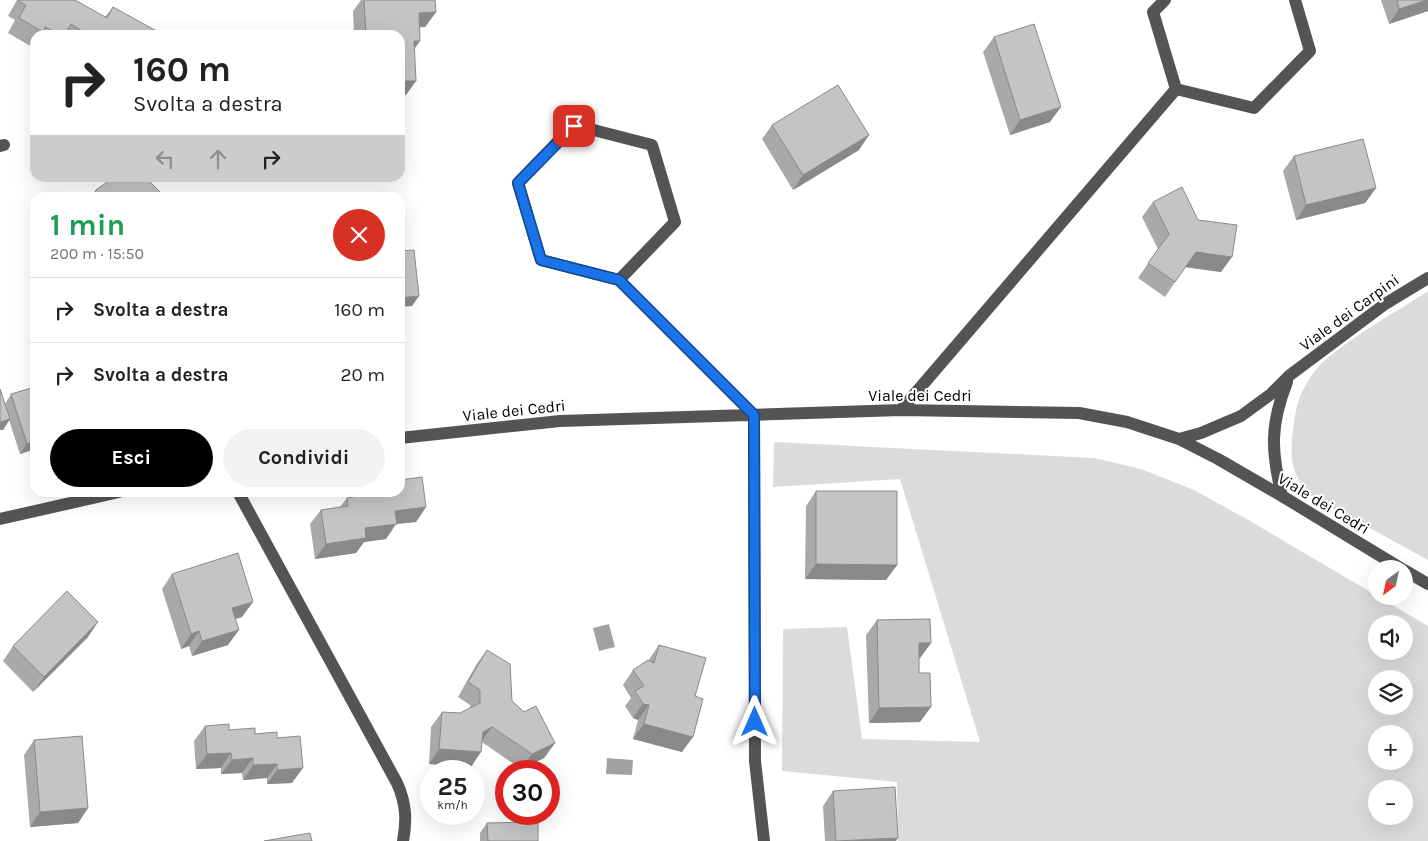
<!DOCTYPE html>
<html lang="it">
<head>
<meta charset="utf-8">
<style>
	body { margin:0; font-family:Karla,sans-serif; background:#f2f2f2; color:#222; height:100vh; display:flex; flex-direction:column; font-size:19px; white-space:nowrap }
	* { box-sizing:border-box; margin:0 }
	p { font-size:16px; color:#767676 }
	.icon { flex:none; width:28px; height:28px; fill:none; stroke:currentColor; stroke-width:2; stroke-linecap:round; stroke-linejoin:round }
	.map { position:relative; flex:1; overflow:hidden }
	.sheet { position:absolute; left:30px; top:192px; width:375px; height:305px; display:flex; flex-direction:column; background:#fff; border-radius:15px; box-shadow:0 5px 20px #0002 }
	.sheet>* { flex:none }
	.hud { position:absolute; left:30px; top:30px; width:375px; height:152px; border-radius:15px; box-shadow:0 5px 20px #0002; background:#fff; color:#222; overflow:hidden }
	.needle { width:32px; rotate:213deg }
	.tools { position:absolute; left:1368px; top:560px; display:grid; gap:10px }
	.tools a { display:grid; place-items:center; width:45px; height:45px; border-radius:50%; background:#fff; box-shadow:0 5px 20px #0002; font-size:25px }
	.speed { position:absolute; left:420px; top:760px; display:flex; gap:10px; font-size:25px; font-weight:700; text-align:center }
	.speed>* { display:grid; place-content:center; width:65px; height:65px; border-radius:50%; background:#fff; box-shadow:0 5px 20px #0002; line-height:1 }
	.speed small { font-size:12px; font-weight:400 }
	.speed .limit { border:8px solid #d22; background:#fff; color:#111 }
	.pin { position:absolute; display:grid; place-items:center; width:42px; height:42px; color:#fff; margin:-21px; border-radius:10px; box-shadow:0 2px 8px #0006 }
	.me { position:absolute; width:55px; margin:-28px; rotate:0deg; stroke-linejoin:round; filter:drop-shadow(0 0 4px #0008) }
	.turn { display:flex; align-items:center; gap:18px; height:105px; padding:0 20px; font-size:22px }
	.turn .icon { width:65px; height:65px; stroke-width:2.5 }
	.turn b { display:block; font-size:35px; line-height:42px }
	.lanes { display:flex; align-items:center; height:48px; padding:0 20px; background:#0003; justify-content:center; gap:25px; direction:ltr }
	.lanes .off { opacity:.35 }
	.round { display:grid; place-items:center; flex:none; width:52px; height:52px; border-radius:26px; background:#f2f2f2 }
	.headline { display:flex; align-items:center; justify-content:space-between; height:85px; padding:0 20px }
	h1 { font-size:30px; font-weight:700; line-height:38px; color:#1e9e55 }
	.action { display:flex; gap:10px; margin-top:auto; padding:10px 20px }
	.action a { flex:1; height:58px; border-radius:30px; background:#000; color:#fff; font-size:20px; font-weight:700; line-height:58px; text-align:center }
	.action a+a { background:#f2f2f2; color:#222 }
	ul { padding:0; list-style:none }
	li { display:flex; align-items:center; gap:15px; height:65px; padding:0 20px; border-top:1px solid #e0e0e0 }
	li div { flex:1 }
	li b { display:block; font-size:19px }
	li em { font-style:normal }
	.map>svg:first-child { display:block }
	.green { fill:#dbdbdb; fill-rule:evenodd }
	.water { fill:#a2a2a2 }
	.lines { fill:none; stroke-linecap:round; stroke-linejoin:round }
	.minor { stroke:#545454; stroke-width:12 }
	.wall { fill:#a9a9a9 }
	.shaded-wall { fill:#898989 }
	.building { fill:#c4c4c4; stroke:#898989 }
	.route-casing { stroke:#114b97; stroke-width:12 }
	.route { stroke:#1a73e8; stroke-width:9 }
	.labels { text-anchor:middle; stroke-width:4; stroke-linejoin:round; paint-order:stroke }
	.street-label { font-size:16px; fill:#000; stroke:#fff }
</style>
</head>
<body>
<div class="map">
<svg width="1428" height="841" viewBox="0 0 1428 841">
	<rect width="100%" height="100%" fill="#fff"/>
	<path class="green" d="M1428 291V560L1313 497C1294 480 1290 463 1292 439 1294 423 1295 405 1303 390 1308 381 1315 369 1323 362 1352 336 1395 313 1428 291Z
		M774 442 1094 458 1141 469 1194 490 1250 521 1428 626V841H898L897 782 782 771 783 629 847 627 862 739 980 742 900 479 773 487ZM1376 624H1404V651H1376ZM1376 679H1404V706H1376ZM1376 734H1404V761H1376ZM1376 789H1404V816H1376Z"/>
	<path class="water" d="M609 624 615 647 599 651 593 628Z
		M607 758 633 760 632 775 606 774Z"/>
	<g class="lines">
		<path class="minor" d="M1165 0 1153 12 1176 89
			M1176 89 1254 108 1310 51 1295 0
			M574 125 652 145 675 222 619 280 541 260 518 183Z
			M0 146 4 145
			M619 280 754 415 755 761 764 841
			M901 410 1176 89
			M400 438 560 421 901 410 1079 413 1127 422 1179 439 1218 459 1282 496 1402 569
			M1179 439 1201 433 1241 416 1271 394 1290 375 1385 304 1428 278
			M238 492 397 783C406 803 407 820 403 841
			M1282 496C1271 451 1270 425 1287 382
			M0 519 119 492
			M1404 570 1428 584"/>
	</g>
	<path class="wall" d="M17 0H75L105 17 113 7 161 35H35V43L32 47 8 33 15 20 8 16Z
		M361 0H435L436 12 425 27H420L414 49 406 95 400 35H354L353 11Z
		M1381 0H1428V11L1389 24Z
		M994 37 1050 122 1010 135 983 52Z
		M772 125 859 150 793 190 762 139Z
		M1294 156 1376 188 1365 203 1296 220 1283 171Z
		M96 190 160 198H91Z
		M1153 202 1221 272 1185 267 1165 297 1138 278 1158 249 1142 217Z
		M35 387V449L20 454 9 420 3 430 5 404 11 394Z
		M816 491 897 565 886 580 805 579 806 506Z
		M372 492H400L426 507 416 522 396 524 386 539 364 542 356 553 315 559 310 524 321 510 340 507 347 498 370 494Z
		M172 574 242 617 235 619 228 645 192 656 189 646 181 649 162 589Z
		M877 620 931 643 920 658H919L920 722 869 723 866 635Z
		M88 637 33 692 3 661 13 646Z
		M659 645 695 696 682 752 633 739 638 720 633 718 625 706 631 698 623 685 633 670 648 661Z
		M487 650 512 701 555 743 544 758 521 769 482 742 471 767 429 764 431 727 442 712 460 713 470 708V705L458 697 476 665Z
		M205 726 255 734 277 738 292 783 267 784V778L243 780 242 773 221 774V768L196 769 194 741Z
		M34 740 88 808 78 823 30 827 24 755Z
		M833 791 896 841H825L823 806Z
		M487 823 538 841H480V833Z"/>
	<path class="shaded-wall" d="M1428 0V11L1389 24 1399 9Z
		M436 12 425 27 408 28 419 13Z
		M414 41H420L410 55Z
		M400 81H416L406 95 400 96Z
		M1061 107 1050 122 1010 135 1020 120Z
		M869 135 859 150 793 190 803 175Z
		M1376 188 1365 203 1296 220 1306 205Z
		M1196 252 1232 257 1221 272 1185 267Z
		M419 296 412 306 400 307V298Z
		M10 419 3 430H0V422Z
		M35 441V449L20 454 27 444Z
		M426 507 416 522 396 524 386 539 364 542 356 553 315 559 326 544 365 528 395 511Z
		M816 564 897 565 886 580 805 579Z
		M253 602 242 617 221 623 232 608Z
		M98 622 88 637 33 692 44 677Z
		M239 630 228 645 192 656 202 641Z
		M199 631 189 646 181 649 191 634Z
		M919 643H931L920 658H908Z
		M643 704 649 705 638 720 633 718Z
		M931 707 920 722 869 723 879 708Z
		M644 724 693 737 682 752 633 739Z
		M492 727 481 742 483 732Z
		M555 743 544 758 521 769 532 754Z
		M439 749 481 752 471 767 429 764Z
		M231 753 221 768 196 769 207 754Z
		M253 758 242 773 221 774 232 760Z
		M277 764 267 778 243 780 253 765Z
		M303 768 292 783 267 784 277 770Z
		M88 808 78 823 30 827 40 812Z
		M898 838 896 841H843Z"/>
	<path class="building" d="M19 0H75L107 18 113 7 162 34 161 35H80L82 31 71 24 65 35H61L45 27 43 32 19 18 26 5 18 1Z
		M364 0H435L436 12 419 13 420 41H414L416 81H400V35H366Z
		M1397 0H1427L1399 9Z
		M1034 24 1061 107 1020 120 994 37Z
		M838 85 869 135 803 175 772 125Z
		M1363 139 1376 188 1306 205 1294 156Z
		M113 178H146L160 192V198H94L96 190Z
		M1182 187 1198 220 1237 225 1232 257 1196 252 1175 282 1148 263 1169 234 1153 202Z
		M414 250 419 296 400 298V251Z
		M35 387V441L27 444 11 394Z
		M0 389 10 419 0 422Z
		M422 477 426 507 395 511 397 524 365 528 366 538 326 544 321 510 348 506 347 498 380 492H400V480Z
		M816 491H897V565L816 564Z
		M238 553 253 602 232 608 239 630 202 641 199 631 191 634 172 574Z
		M67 591 98 622 44 677 13 646Z
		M930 619 931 643H919V673H930L931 707 879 708 877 620Z
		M659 645 706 658 695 696 703 699 693 737 644 724 649 705 643 704 635 691 644 686 633 670 648 660 654 663Z
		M487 650 510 664 512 701 524 712 536 706 555 743 532 754 492 727 483 732 481 752 439 749 442 712 460 713 480 703V690L468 682Z
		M229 724V730L255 728V734L277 732V738L300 736 303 768 277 770V764L253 765V758L232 760 231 753 207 754 205 726Z
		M82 736 88 808 40 812 34 740Z
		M895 787 898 838 836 841 833 791Z
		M538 822V841H488L487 823Z
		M310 833 312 841H264Z"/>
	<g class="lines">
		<g class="route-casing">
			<path id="route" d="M574 126 518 183 541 260 619 280 754 415 755 722"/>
		</g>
		<use href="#route" class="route"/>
	</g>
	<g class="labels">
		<g class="street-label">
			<text transform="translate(1349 312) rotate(-36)" y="6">Viale dei Carpini</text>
			<text x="920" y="401">Viale dei Cedri</text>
			<text transform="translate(514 410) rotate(-6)" y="6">Viale dei Cedri</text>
			<text transform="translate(1324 503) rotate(31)" y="6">Viale dei Cedri</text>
		</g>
	</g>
</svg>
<div class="tools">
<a><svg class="needle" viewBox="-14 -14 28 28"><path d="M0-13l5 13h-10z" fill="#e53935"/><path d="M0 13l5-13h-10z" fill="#767676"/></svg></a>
<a><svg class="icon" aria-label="sound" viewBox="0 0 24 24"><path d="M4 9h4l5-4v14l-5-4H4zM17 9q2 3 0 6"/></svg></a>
<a><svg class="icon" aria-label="layers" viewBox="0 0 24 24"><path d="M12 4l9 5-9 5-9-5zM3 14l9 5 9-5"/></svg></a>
<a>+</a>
<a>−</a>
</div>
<div class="speed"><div>25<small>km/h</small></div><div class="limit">30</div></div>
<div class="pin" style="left:574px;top:126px;background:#d93025"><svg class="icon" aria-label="arrive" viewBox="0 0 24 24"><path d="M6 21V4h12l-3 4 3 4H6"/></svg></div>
<svg class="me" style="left:755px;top:722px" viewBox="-20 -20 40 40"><path d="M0-17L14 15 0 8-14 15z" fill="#1a73e8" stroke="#fff" stroke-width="4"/></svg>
<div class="hud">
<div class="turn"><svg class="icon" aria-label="right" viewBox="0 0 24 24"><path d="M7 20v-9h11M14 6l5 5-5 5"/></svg><div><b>160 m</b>Svolta a destra</div></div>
<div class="lanes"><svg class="icon off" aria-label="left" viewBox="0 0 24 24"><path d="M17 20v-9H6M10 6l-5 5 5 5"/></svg><svg class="icon off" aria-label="ahead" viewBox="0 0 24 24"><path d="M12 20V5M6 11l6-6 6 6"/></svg><svg class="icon" aria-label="right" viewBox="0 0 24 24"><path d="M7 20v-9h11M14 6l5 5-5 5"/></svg></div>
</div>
<section class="sheet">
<div class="headline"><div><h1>1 min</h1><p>200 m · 15:50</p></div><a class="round" style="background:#d93025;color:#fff"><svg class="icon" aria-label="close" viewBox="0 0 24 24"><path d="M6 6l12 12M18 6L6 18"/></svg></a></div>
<ul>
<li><svg class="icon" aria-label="right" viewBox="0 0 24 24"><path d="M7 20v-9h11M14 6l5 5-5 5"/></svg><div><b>Svolta a destra</b></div><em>160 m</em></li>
<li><svg class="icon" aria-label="right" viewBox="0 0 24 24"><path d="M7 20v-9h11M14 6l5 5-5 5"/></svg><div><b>Svolta a destra</b></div><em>20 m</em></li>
</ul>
<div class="action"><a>Esci</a><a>Condividi</a></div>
</section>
</div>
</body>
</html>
